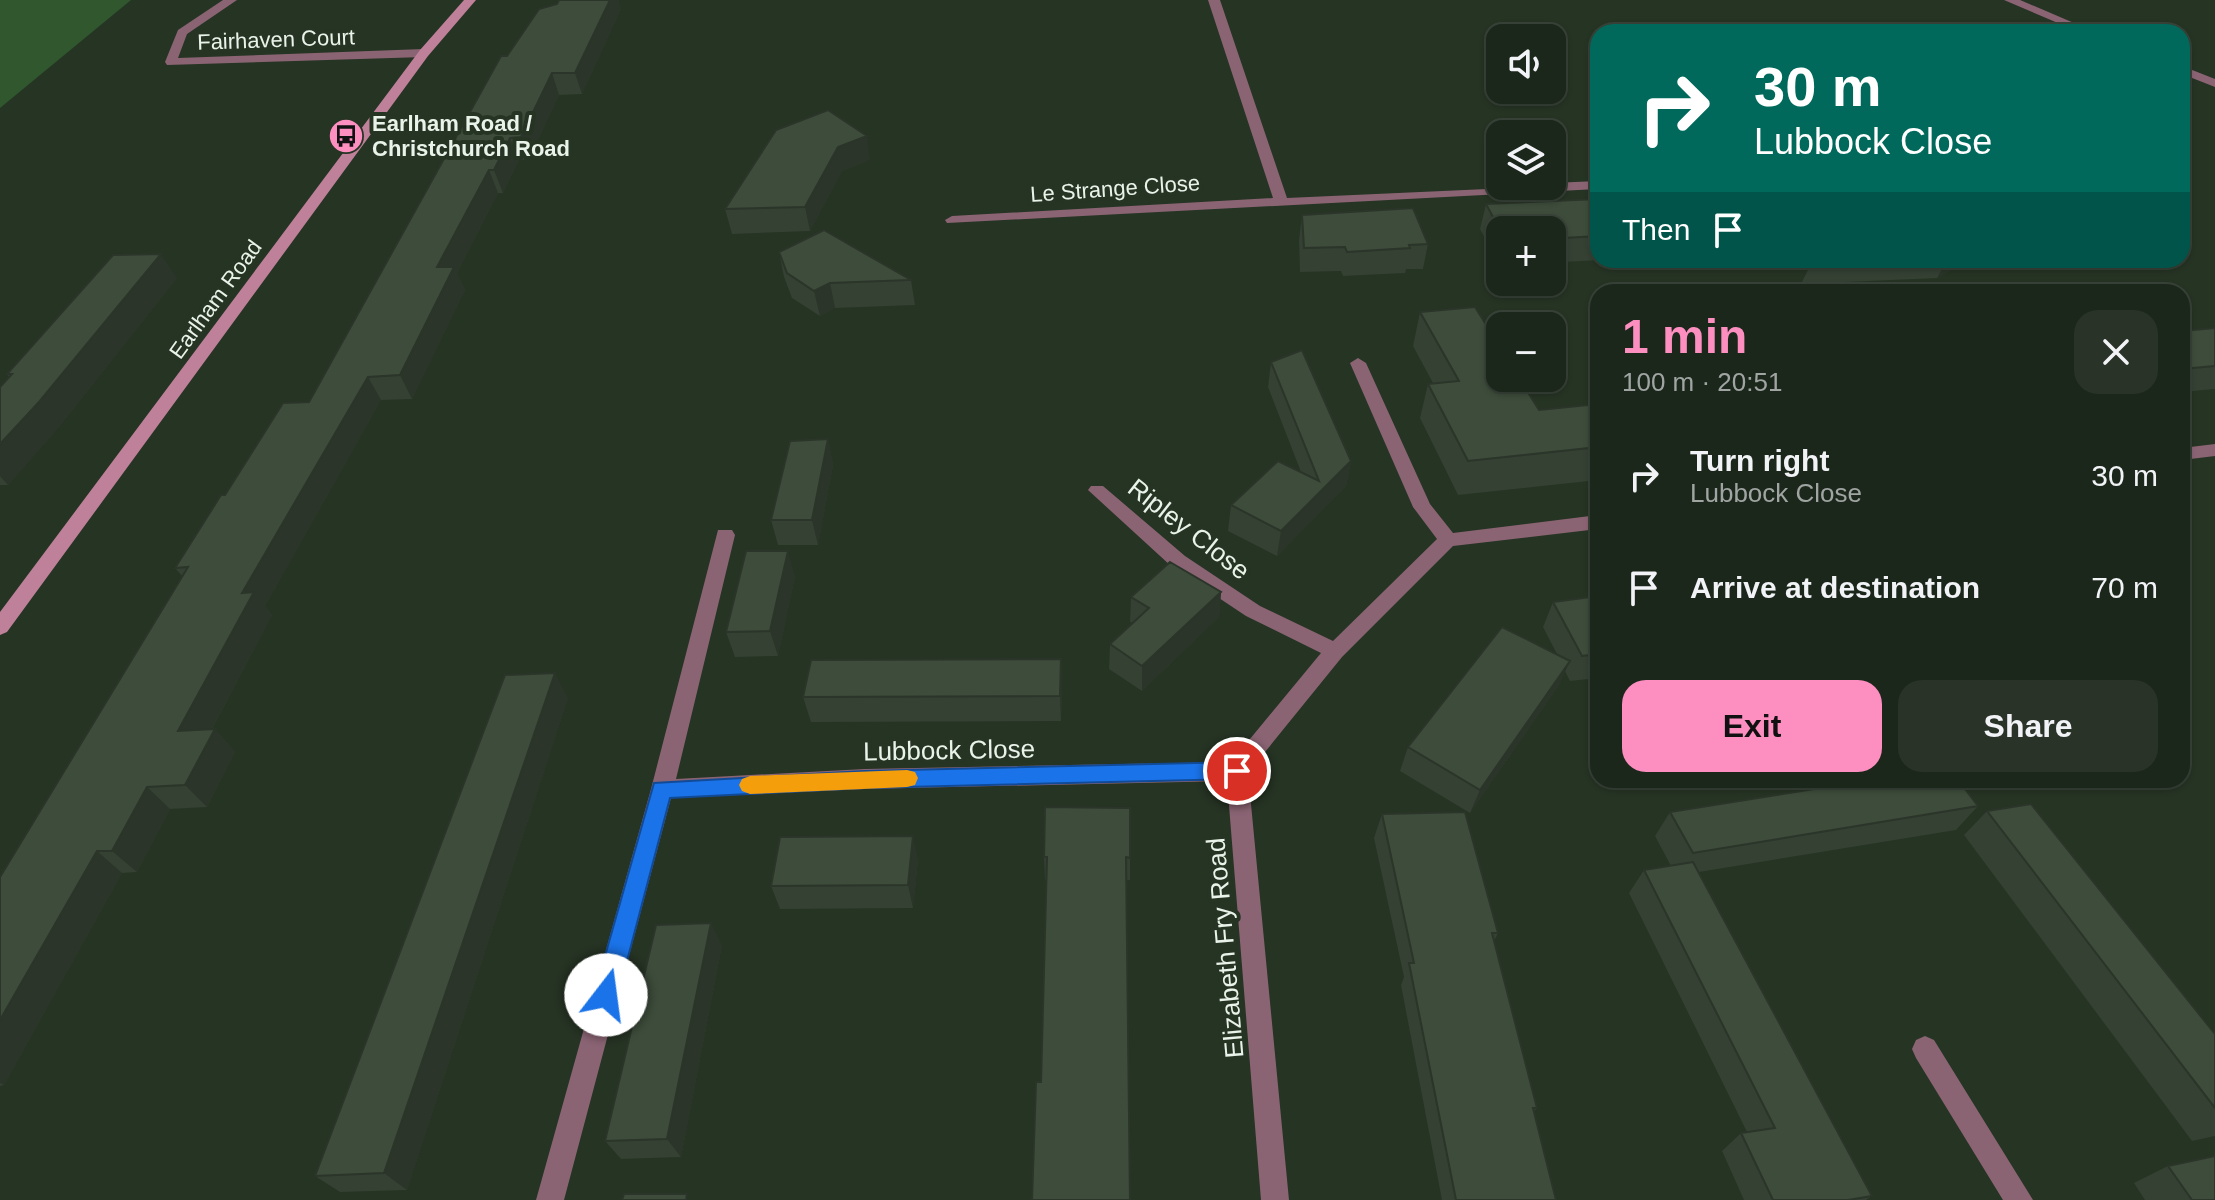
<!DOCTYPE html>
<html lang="en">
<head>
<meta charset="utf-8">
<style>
	body { margin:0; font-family:Arial,sans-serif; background:#293328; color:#f1f3f6; height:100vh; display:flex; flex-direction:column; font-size:30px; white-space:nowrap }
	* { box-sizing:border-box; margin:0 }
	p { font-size:26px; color:#a0a5a3 }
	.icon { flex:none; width:44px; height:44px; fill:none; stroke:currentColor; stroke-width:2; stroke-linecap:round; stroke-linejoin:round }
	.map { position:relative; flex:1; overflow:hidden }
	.details { position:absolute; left:1590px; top:284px; width:600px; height:504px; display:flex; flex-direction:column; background:#1c271b; border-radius:24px; box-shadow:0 2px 6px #0004,0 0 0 2px #3a443a }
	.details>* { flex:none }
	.top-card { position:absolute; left:1590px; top:24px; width:600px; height:244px; border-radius:24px; box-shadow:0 2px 6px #0004,0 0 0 2px #3a443a; background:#00695c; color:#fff; overflow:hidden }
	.tools { position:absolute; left:1486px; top:24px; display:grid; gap:16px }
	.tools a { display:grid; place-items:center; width:80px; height:80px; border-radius:16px; background:#1c271b; box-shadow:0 2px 6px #0004,0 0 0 2px #3a443a; font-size:40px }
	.pin { position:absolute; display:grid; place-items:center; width:68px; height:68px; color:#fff; margin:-34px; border:4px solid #fff; border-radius:50%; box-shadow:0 2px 8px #0007 }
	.me { position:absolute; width:88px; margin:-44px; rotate:15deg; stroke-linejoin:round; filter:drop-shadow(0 0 6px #0008) }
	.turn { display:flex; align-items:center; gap:28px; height:168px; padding:0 32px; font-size:36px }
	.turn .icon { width:104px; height:104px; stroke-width:2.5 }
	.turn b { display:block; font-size:56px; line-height:68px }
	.then { display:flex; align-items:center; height:76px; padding:0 32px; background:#0003; gap:16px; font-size:30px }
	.round { display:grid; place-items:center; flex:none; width:84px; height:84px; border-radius:24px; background:#293328 }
	.headline { display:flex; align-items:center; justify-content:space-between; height:136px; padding:0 32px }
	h1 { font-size:48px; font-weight:700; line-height:60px; color:#fd8ec0 }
	.primary-button { display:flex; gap:16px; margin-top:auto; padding:16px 32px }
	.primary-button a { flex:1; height:92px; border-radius:24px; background:#fd8ec0; color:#111; font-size:32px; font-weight:700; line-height:92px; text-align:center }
	.primary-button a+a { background:#293328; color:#f1f3f6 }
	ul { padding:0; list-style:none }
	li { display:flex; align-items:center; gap:24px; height:112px; padding:0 32px }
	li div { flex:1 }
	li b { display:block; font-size:30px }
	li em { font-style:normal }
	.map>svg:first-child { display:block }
	.green { fill:#31572e }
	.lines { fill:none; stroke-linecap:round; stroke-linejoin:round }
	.minor { fill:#8b6474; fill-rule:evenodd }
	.secondary { fill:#bf809a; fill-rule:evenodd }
	.wall { fill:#344133 }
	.shaded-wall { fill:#2b3529 }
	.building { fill:#3d4c3b; stroke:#2b3529; stroke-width:2 }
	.route { fill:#1a73e8; stroke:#114b97; stroke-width:2 }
	.slow { fill:#f59e0b }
	.labels { text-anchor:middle; stroke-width:8; stroke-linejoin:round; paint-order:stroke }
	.far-street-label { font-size:22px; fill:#eaf3e9; stroke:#263424 }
	.far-poi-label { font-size:22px; font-weight:bold; fill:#eaf3e9; stroke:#263424; text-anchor:start }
	.street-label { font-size:26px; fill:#eaf3e9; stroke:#263424 }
</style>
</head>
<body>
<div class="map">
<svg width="2215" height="1200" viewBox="0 0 2215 1200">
	<rect width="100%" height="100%" fill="#263424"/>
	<path class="green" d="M0 0H131L0 108Z"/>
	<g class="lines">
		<path class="minor" d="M223 0H237L187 34 178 58 424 49 430 53 424 57 167 65 165 62 178 30Z
			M1208 0H1220L1287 198 1552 186V183L1598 181V189L947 223 945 220 952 216 1273 198Z
			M2004 0H2020L2095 32H2079Z
			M2182 66 2215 79V87L2182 74Z
			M1358 358 1366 363 1430 504 1453 533 1598 515V529L1453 546 1342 657 1248 773 1289 1200H1261L1227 781 865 789 671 798 564 1200H536L651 789 718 530H732L735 535 676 779 865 769 1231 762 1321 653 1246 616 1171 566 1088 490 1091 486H1103L1185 556 1260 606 1333 641 1437 539 1413 507 1350 363Z
			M2215 444V456L2182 460V448Z
			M1925 1036 1934 1040 2033 1200H2003L1916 1058 1912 1049 1916 1040Z"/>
		<path class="secondary" d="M464 0H476L428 56 7 632 0 635V612L420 50Z"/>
	</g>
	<path class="wall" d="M621 9 582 94 559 95 529 159 519 160 503 193H498L457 273 465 290 412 399 381 400 265 606 272 615 212 729H215L235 752 207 807 170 809 137 872 122 873 4 1085 0 1086V877L182 576 175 568 225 495 309 402 507 56Z
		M870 160 842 171 810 231 732 234 725 209Z
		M1598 199V260H1603L1560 262 1558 266H1552V230H1500V266L1480 229 1486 204Z
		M1302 215 1428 244 1423 269H1406L1405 273 1343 276 1341 271 1300 272 1299 240Z
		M779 252 911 280 915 305 835 308 820 316 792 298 784 277Z
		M1813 260H1968L1937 278 1801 284Z
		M177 278 59 427 8 485H0V387L9 377 7 374Z
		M1420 312 1539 410 1598 404V480L1458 495 1420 418 1428 384 1433 383 1413 346Z
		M2215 328V389L2182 392V331Z
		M1271 362 1351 461 1346 486 1277 556 1228 531 1231 505 1301 472 1268 387Z
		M828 439 833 465 818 545H778L771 520Z
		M795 576 778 656 735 657 726 632Z
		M1221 592 1219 617 1142 691 1109 669 1110 644 1133 623 1130 622 1131 597Z
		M1598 596V678L1570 681 1565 671 1559 685 1470 813 1400 771 1408 747 1557 654 1543 627 1553 602Z
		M1061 659 1062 684 1061 721 811 722 803 697Z
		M568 698 407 1190 340 1192 315 1176Z
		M1978 806 1956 830 1699 872 1872 1196 1866 1200H1744L1722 1151 1741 1133 1747 1132 1629 893 1644 870 1671 866 1655 836 1670 812Z
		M1130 808V880H1126L1130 1200 1041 1082 1047 880H1045L1044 857Z
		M1987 811 2215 1034V1136L2192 1141 1964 835Z
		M1382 814 1498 933 1494 941 1537 1108 1534 1112 1556 1200H1442L1401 985 1404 977 1374 838Z
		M918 859 913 908 780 909 771 886Z
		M722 945 681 1157 621 1159 605 1141Z
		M2168 1166 2215 1200H2145L2134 1183Z"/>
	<path class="shaded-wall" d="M610 0H619L621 9 582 94 575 73Z
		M552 73 559 95 529 159 521 137Z
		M867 136 870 160 842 171 810 231 805 207 838 147Z
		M510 138 519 160 503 193 494 170Z
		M489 170 498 193 457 273 465 290 412 399 400 375 437 267Z
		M161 254 177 278 59 427 8 485 0 476V444Z
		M1947 260H1968L1937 278Z
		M830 283 835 308 820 316 814 291Z
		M368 377 381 400 265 606 272 615 199 753 178 731 242 593Z
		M828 439 833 465 818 545 812 520Z
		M1351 461 1346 486 1277 556 1281 531Z
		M788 551 795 576 778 656 770 631Z
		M1221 592 1219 617 1142 691V666Z
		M1061 659 1062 684 1061 721 1060 696Z
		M1570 661 1559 685 1470 813 1480 790Z
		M555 673 568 698 407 1190 384 1173Z
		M215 729 235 752 207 807 185 785Z
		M147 787 170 809 137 872 112 851Z
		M913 836 918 859 913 908 908 885Z
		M97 851 122 873 4 1085 0 1083V1020Z
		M711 923 722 945 681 1157 667 1139Z"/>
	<path class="building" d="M559 0H610L575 73H552L521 137 510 138 494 170H489L437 267H454L400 375 368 377 242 593 254 592 178 731 215 729 185 785 147 787 112 851H97L0 1020V877L188 567 175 568 221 495H225L283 403 309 402 501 56H507L539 9 557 4Z
		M828 110 867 136 838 147 805 207 725 209 776 130Z
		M1598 199V236L1564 238 1566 242H1552V230H1500L1486 204Z
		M1413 208 1428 244 1409 245 1410 248 1347 252 1345 247 1304 248 1302 215Z
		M824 230 911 280 830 283 814 291 787 273 779 252Z
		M161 254 39 402 0 444V387L12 374H7L113 255Z
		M1475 307 1500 347V378H1519L1539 410 1598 404V447L1468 461 1428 384 1459 381 1420 312Z
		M2215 328V366L2182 369V331Z
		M1302 350 1351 461 1281 531 1231 505 1278 461 1319 481 1271 362Z
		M828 439 812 520H771L790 441Z
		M746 551H788L770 631 726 632Z
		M1170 562 1221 592 1142 666 1110 644 1149 608 1131 597Z
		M1598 596V654L1582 656 1553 602Z
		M1502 627 1570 661 1480 790 1408 747Z
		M1061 659 1060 696 803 697 811 660Z
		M555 673 384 1173 315 1176 505 675Z
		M1871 780H1958L1978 806 1693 853 1670 812Z
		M2031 804 2215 1034V1108L1987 811Z
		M1045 807 1130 808V858L1126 857 1130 1200H1032L1036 1082H1041L1047 857H1044Z
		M1465 812 1498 933H1492L1537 1108H1533L1556 1200H1456L1409 963H1414L1382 814Z
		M913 836 908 885 771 886 780 837Z
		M1693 862 1872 1196 1848 1200H1773L1741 1133 1775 1128 1644 870Z
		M711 923 667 1139 605 1141 656 925Z
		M2215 1156V1200H2192L2168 1166Z
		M624 1194H687L686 1200H622Z"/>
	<path class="route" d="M1237 762 1245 765 1248 771 1245 777 1237 779 865 788 670 798 618 995 614 1003 606 1006 597 1003 594 995 654 783 865 771Z"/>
	<path class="slow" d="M907 770 915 772 918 778 915 785 907 787 750 794 742 791 739 785 742 779 750 776Z"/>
	<defs>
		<g id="bus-disc" transform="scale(1.8)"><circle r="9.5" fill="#fd8ec0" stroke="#263424"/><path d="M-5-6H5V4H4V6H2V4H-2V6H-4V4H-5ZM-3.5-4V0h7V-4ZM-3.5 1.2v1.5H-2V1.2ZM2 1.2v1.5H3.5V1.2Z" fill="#111"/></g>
	</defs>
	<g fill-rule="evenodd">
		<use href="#bus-disc" x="346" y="136"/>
	</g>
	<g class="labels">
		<g class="far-street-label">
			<text transform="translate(276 39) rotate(-2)" y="8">Fairhaven Court</text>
			<text transform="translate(1115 188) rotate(-4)" y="8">Le Strange Close</text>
			<text transform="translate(215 299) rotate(-54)" y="8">Earlham Road</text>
		</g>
		<g class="far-poi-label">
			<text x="372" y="131">Earlham Road /<tspan x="372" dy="25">Christchurch Road</tspan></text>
		</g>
		<g class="street-label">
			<text transform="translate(1189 529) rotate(38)" y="9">Ripley Close</text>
			<text transform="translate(949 750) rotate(-1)" y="9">Lubbock Close</text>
			<text transform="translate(1225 948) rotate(-95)" y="9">Elizabeth Fry Road</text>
		</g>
	</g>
</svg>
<div class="tools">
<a><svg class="icon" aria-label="sound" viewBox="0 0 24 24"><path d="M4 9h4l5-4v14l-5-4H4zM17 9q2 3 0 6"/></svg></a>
<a><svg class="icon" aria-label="layers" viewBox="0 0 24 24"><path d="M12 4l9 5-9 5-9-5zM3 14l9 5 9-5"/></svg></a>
<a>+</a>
<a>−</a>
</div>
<div class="pin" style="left:1237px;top:771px;background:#d93025"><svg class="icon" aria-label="arrive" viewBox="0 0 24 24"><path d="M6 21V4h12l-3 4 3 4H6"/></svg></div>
<svg class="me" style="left:606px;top:995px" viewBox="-20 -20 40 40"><circle r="19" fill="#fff"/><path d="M0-13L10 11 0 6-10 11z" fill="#1a73e8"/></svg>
<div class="top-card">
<div class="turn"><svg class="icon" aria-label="right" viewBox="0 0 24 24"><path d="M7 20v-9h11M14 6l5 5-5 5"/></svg><div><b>30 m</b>Lubbock Close</div></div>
<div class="then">Then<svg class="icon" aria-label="arrive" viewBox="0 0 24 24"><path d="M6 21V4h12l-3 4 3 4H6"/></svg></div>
</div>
<section class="details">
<div class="headline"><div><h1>1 min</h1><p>100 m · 20:51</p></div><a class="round"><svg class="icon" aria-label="close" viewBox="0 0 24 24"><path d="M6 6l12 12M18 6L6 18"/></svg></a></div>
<ul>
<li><svg class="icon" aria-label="right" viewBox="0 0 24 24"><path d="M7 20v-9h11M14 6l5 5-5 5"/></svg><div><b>Turn right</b><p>Lubbock Close</p></div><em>30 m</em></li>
<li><svg class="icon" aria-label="arrive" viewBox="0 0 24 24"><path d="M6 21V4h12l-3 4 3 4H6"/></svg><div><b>Arrive at destination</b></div><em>70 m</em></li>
</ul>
<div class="primary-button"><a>Exit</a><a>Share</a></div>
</section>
</div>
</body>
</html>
